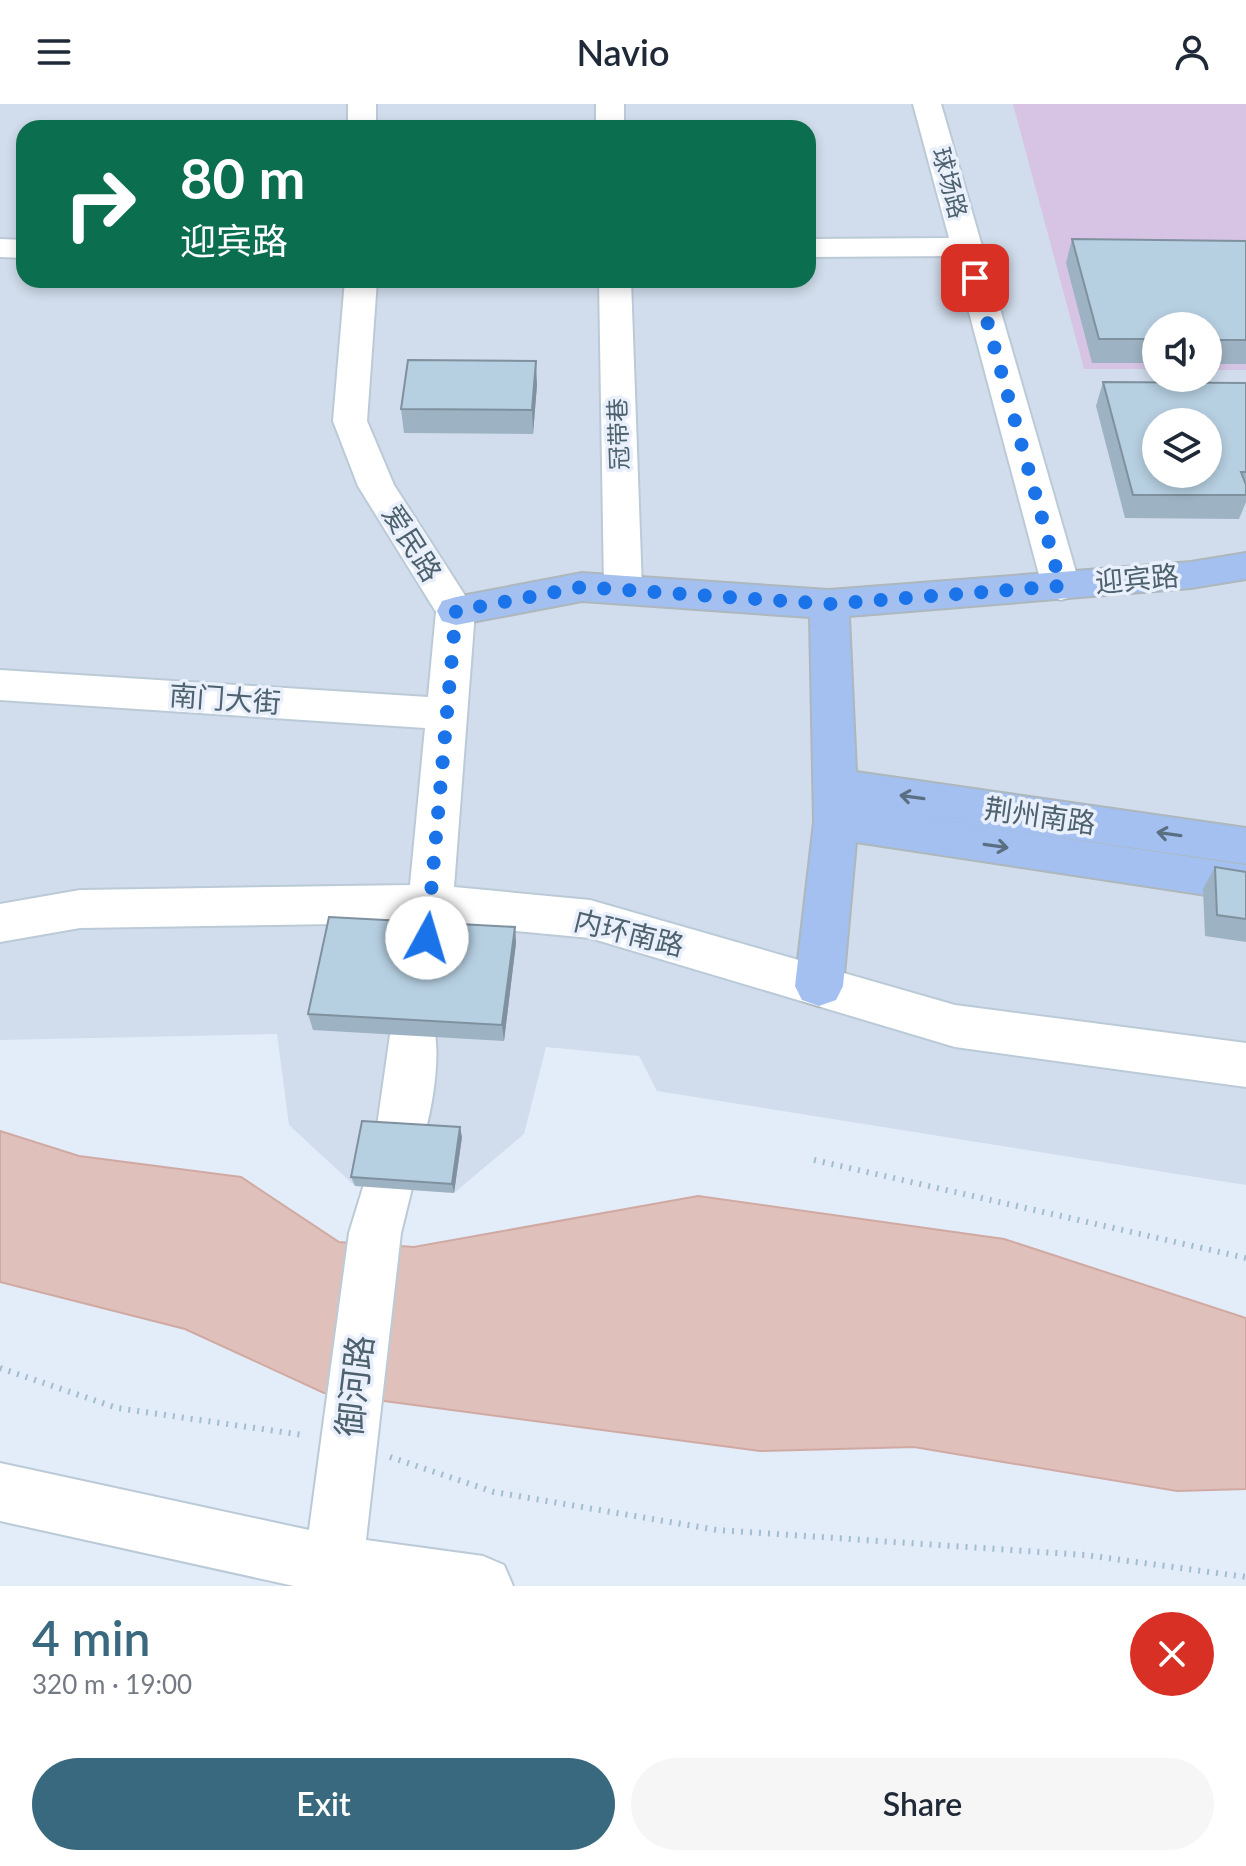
<!DOCTYPE html>
<html lang="en">
<head>
<meta charset="utf-8">
<style>
	body { margin:0; font-family:Lato,"Noto Sans SC",sans-serif; background:#f6f6f7; color:#1f2937; height:100vh; display:flex; flex-direction:column; font-size:30px; white-space:nowrap }
	* { box-sizing:border-box; margin:0 }
	p { font-size:26px; color:#747a83 }
	.icon { flex:none; width:44px; height:44px; fill:none; stroke:currentColor; stroke-width:2; stroke-linecap:round; stroke-linejoin:round }
	.map { position:relative; height:1482px; overflow:hidden }
	.side { display:flex; flex-direction:column; background:#fff; flex:1 }
	.side>* { flex:none }
	.hud { position:absolute; left:16px; top:16px; width:800px; height:168px; border-radius:24px; box-shadow:0 4px 12px #0003; background:#0b6e4f; color:#fff; overflow:hidden }
	.controls { position:absolute; left:1142px; top:208px; display:grid; gap:16px }
	.controls a { display:grid; place-items:center; width:80px; height:80px; border-radius:50%; background:#fff; box-shadow:0 4px 12px #0003; font-size:40px }
	.pin { position:absolute; display:grid; place-items:center; width:68px; height:68px; color:#fff; margin:-34px; border-radius:16px; box-shadow:0 4px 12px #0006 }
	.me { position:absolute; width:88px; margin:-44px; rotate:6deg; stroke-linejoin:round; filter:drop-shadow(0 0 6px #0008) }
	.turn { display:flex; align-items:center; gap:28px; height:168px; padding:0 32px; font-size:36px }
	.turn .icon { width:104px; height:104px; stroke-width:2.5 }
	.turn b { display:block; font-size:56px; line-height:68px }
	.round { display:grid; place-items:center; flex:none; width:84px; height:84px; border-radius:42px; background:#f6f6f7 }
	.overview { display:flex; align-items:center; justify-content:space-between; height:136px; padding:0 32px }
	h1 { font-size:48px; font-weight:600; line-height:60px; color:#38697e }
	.button { display:flex; gap:16px; margin-top:auto; padding:16px 32px }
	.button a { flex:1; height:92px; border-radius:48px; background:#38697e; color:#fff; font-size:32px; font-weight:600; line-height:92px; text-align:center }
	.button a+a { background:#f6f6f7; color:#1f2937 }
	header { display:flex; justify-content:space-between; align-items:center; height:104px; padding:0 32px; background:#fff; font-size:36px; font-weight:600 }
	.map>svg:first-child { display:block }
	.residential { fill:#d1ddec; fill-rule:evenodd }
	.green { fill:#d7c4e4 }
	.water { fill:#e0c0bb; stroke:#d0aaa2; stroke-width:2 }
	.lines { fill:none; stroke-linecap:round; stroke-linejoin:round }
	.minor-casing { stroke:#bbcad7; stroke-width:4 }
	.major-casing { stroke:#adb7bc; stroke-width:4 }
	.path { stroke:#a2bdcf; stroke-width:6; stroke-dasharray:2 7; stroke-linecap:butt }
	.minor { fill:#fff; fill-rule:evenodd }
	.major { fill:#a3c0f0; fill-rule:evenodd }
	.wall { fill:#9db2c2 }
	.shaded-wall { fill:#7f919e }
	.building { fill:#b6cfe1; stroke:#7f919e; stroke-width:2; fill-rule:evenodd }
	.oneway { stroke:#5a7082 }
	.route { stroke:#1a73e8; stroke-width:14; stroke-dasharray:0 25.2 }
	.labels { text-anchor:middle; stroke-width:7; stroke-linejoin:round; paint-order:stroke }
	.far-street-label { font-size:24px; fill:#4d626e; stroke:#e9f0fc }
	.street-label { font-size:28px; fill:#4d626e; stroke:#e9f0fc }
	.near-street-label { font-size:34px; fill:#4d626e; stroke:#e9f0fc }
</style>
</head>
<body>
<header><svg class="icon" aria-label="menu" viewBox="0 0 24 24"><path d="M4 6h16M4 12h16M4 18h16"/></svg>Navio<svg class="icon" aria-label="person" viewBox="0 0 24 24"><circle cx="12" cy="8" r="4"/><path d="M4 21q1-7 8-7t8 7"/></svg></header>
<div class="map">
<svg width="1246" height="1482" viewBox="0 0 1246 1482">
	<rect width="100%" height="100%" fill="#e3ecf9"/>
	<path class="residential" d="M0 0H1246V1081L657 987 639 952 546 943 524 1030 454 1089 355 1082 289 1021 277 930 0 936ZM24 24H808V176H24ZM1156 222H1208V274H1156ZM1156 318H1208V370H1156Z"/>
	<path class="green" d="M1013 0H1246V266H1208V222H1156V265H1084Z"/>
	<path class="water" d="M0 1027 79 1052 241 1073 339 1138 414 1143 698 1092 1004 1135 1246 1214V1385L1177 1387 914 1343 760 1347 324 1289 185 1225 0 1178Z"/>
	<g class="lines">
		<g class="minor-casing">
			<path id="minor" d="M348 0H376V24H348Z
				M596 0H624V24H596Z
				M913 0H941L1080 482 1075 492 1061 496 1047 492 1042 482 954 152 808 153V135L949 134Z
				M0 135 24 136V154L0 153Z
				M345 176H377L367 317 394 381 475 507 454 783 590 796 955 901 1246 939V983L955 943 590 834 451 821 444 842 428 847 412 842 405 828 406 819 80 824 0 838V800L80 786 410 781 425 624 0 596V566L428 593 436 508 358 382 333 317Z
				M599 176H631L642 485 637 495 623 499 609 495 604 485Z
				M414 910 431 916C444 943 431 1018 419 1045L401 1052 383 1045 376 1029 390 931 397 916Z
				M386 1060 404 1067 412 1084 401 1129 366 1436 483 1452 504 1461 513 1482H294L0 1417V1359L309 1426 349 1129 368 1067Z"/>
		</g>
		<g class="major-casing">
			<path id="major" d="M1246 449V475L1191 484 849 512 856 668 1246 724V760L857 704 1246 761V797L856 738 843 882 836 896 819 902 802 896 795 882 814 718 810 513 582 497 456 521 442 517 437 507 442 497 456 493 582 469 829 486 1191 458Z"/>
		</g>
		<path class="path" d="M814 1056 1246 1154
			M0 1264 117 1304 303 1331
			M390 1353 494 1388 717 1426 1085 1451 1246 1473"/>
		<use href="#minor" class="minor"/>
		<use href="#major" class="major"/>
	</g>
	<path class="wall" d="M1072 135 1246 137V260H1208V222H1156V259H1092L1066 159Z
		M1103 278 1246 279V398L1239 415 1125 414 1096 302Z
		M537 281 533 330 404 329 401 305Z
		M1215 763 1246 768V838L1205 832 1203 785Z
		M515 823 516 839 504 937 313 926 308 910Z
		M462 1033 454 1089 355 1082 351 1073Z"/>
	<path class="shaded-wall" d="M536 257 537 281 533 330 532 306Z
		M515 823 516 839 504 937 502 921Z
		M460 1023 462 1033 454 1089 452 1080Z"/>
	<path class="building" d="M1072 135 1246 137V236H1208V222H1156V235H1099Z
		M408 256 536 257 532 306 401 305Z
		M1103 278 1246 279V368H1241L1246 381V391H1133ZM1156 318H1208V370H1156Z
		M1215 763 1246 768V815L1217 811Z
		M329 813 515 823 502 921 308 910Z
		M362 1017 460 1023 452 1080 351 1073Z"/>
	<defs><path id="oneway-shaft" d="M-6 0H5M1.5-3L5.5 0L1.5 3" fill="none" stroke-width="1.6" stroke-linecap="round" stroke-linejoin="round" transform="scale(2)"/></defs>
	<g class="oneway">
		<use href="#oneway-shaft" transform="translate(912 693) rotate(-172)"/>
		<use href="#oneway-shaft" transform="translate(1169 730) rotate(-172)"/>
		<use href="#oneway-shaft" transform="translate(996 742) rotate(8)"/>
	</g>
	<g class="lines">
		<path class="route" d="M427 834 456 507 582 483 829 500 1061 482 975 174"/>
	</g>
	<g class="labels">
		<g class="far-street-label">
			<text transform="translate(949 79) rotate(75)" y="8">球场路</text>
			<text transform="translate(619 330) rotate(-92)" y="8">冠带巷</text>
		</g>
		<g class="street-label">
			<text transform="translate(412 439) rotate(58)" y="10">爱民路</text>
			<text transform="translate(1137 475) rotate(-5)" y="10">迎宾路</text>
			<text transform="translate(225 595) rotate(4)" y="10">南门大街</text>
			<text transform="translate(1040 712) rotate(8)" y="10">荆州南路</text>
			<text transform="translate(629 829) rotate(14)" y="10">内环南路</text>
		</g>
		<g class="near-street-label">
			<text transform="translate(355 1282) rotate(-83)" y="12">御河路</text>
		</g>
	</g>
</svg>
<div class="controls">
<a><svg class="icon" aria-label="sound" viewBox="0 0 24 24"><path d="M4 9h4l5-4v14l-5-4H4zM17 9q2 3 0 6"/></svg></a>
<a><svg class="icon" aria-label="layers" viewBox="0 0 24 24"><path d="M12 4l9 5-9 5-9-5zM3 14l9 5 9-5"/></svg></a>
</div>
<div class="pin" style="left:975px;top:174px;background:#d93025"><svg class="icon" aria-label="arrive" viewBox="0 0 24 24"><path d="M6 21V4h12l-3 4 3 4H6"/></svg></div>
<svg class="me" style="left:427px;top:834px" viewBox="-20 -20 40 40"><circle r="19" fill="#fff"/><path d="M0-13L10 11 0 6-10 11z" fill="#1a73e8"/></svg>
<div class="hud">
<div class="turn"><svg class="icon" aria-label="right" viewBox="0 0 24 24"><path d="M7 20v-9h11M14 6l5 5-5 5"/></svg><div><b>80 m</b>迎宾路</div></div>
</div>
</div>
<section class="side">
<div class="overview"><div><h1>4 min</h1><p>320 m · 19:00</p></div><a class="round" style="background:#d93025;color:#fff"><svg class="icon" aria-label="close" viewBox="0 0 24 24"><path d="M6 6l12 12M18 6L6 18"/></svg></a></div>
<div class="button"><a>Exit</a><a>Share</a></div>
</section>
</body>
</html>
